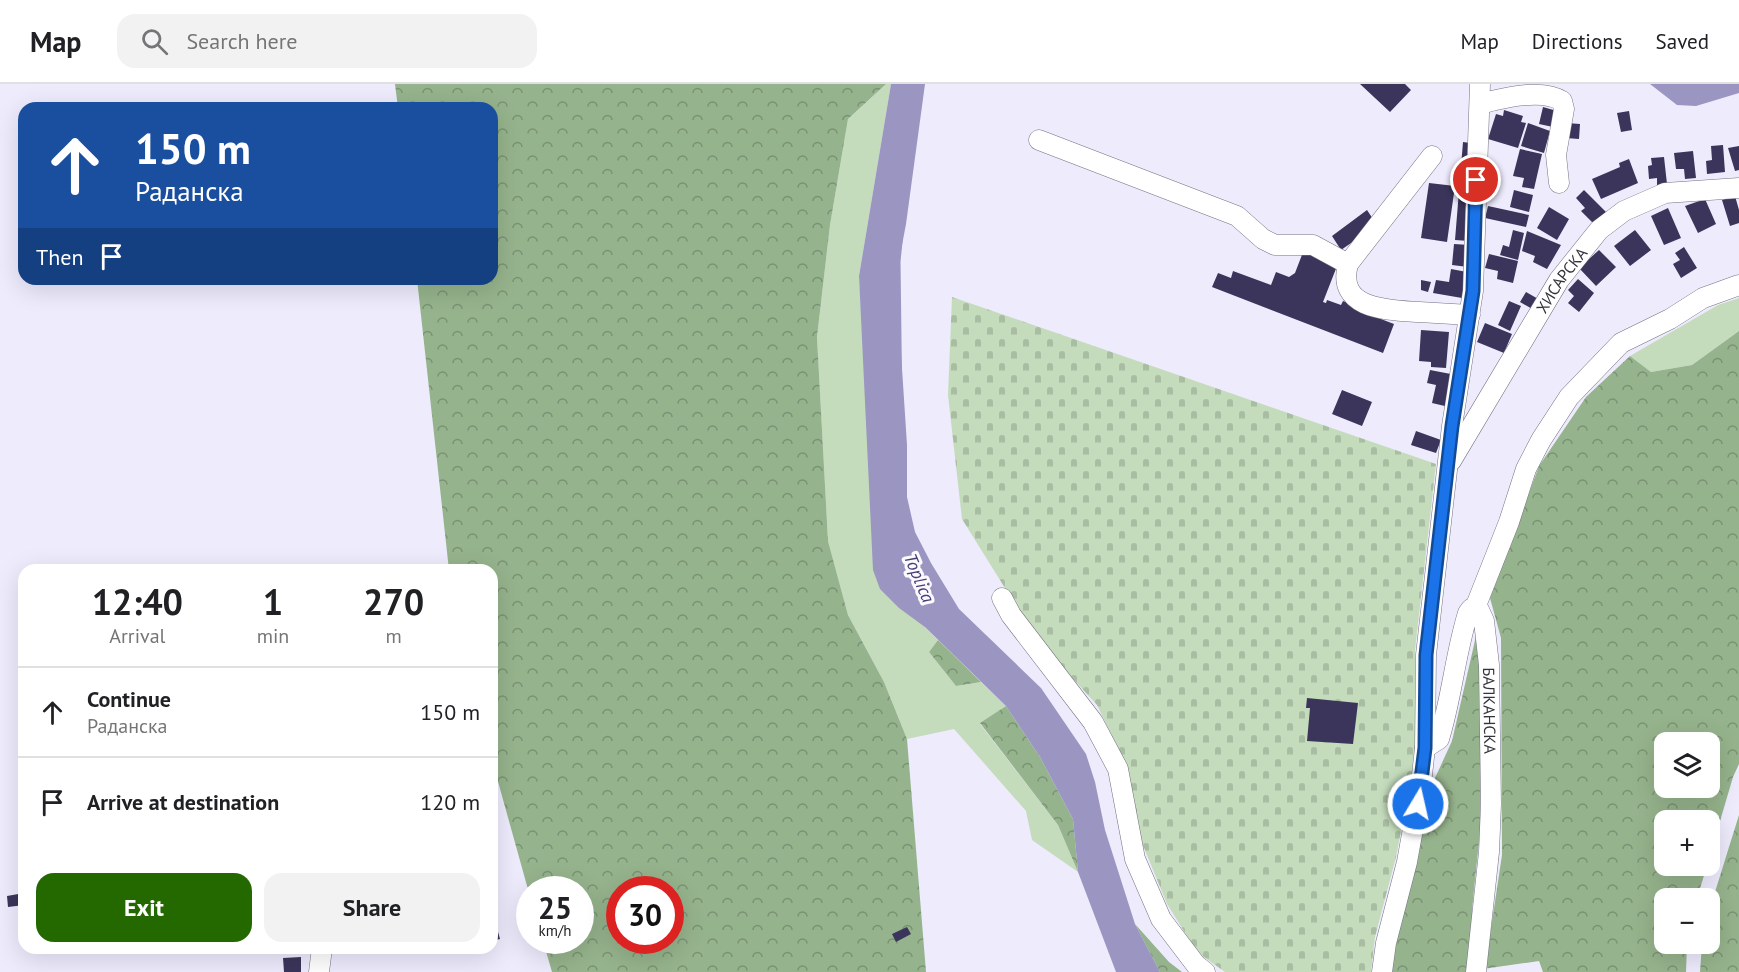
<!DOCTYPE html>
<html lang="en">
<head>
<meta charset="utf-8">
<style>
	body { margin:0; font-family:"PT Sans",sans-serif; background:#f2f2f2; color:#202124; height:100vh; display:flex; flex-direction:column; font-size:22px; white-space:nowrap }
	* { box-sizing:border-box; margin:0 }
	p { font-size:20px; color:#757577 }
	.icon { flex:none; width:33px; height:33px; fill:none; stroke:currentColor; stroke-width:2; stroke-linecap:round; stroke-linejoin:round }
	.map { position:relative; flex:1; overflow:hidden }
	.panel { position:absolute; left:18px; top:480px; width:480px; height:390px; display:flex; flex-direction:column; background:#fff; border-radius:18px; box-shadow:0 6px 24px #0002 }
	.panel>* { flex:none }
	.top-card { position:absolute; left:18px; top:18px; width:480px; height:183px; border-radius:18px; box-shadow:0 6px 24px #0002; background:#1a4fa0; color:#fff; overflow:hidden }
	.tools { position:absolute; left:1654px; top:648px; display:grid; gap:12px }
	.tools a { display:grid; place-items:center; width:66px; height:66px; border-radius:12px; background:#fff; box-shadow:0 6px 24px #0002; font-size:30px }
	.speed { position:absolute; left:516px; top:792px; display:flex; gap:12px; font-size:30px; font-weight:700; text-align:center }
	.speed>* { display:grid; place-content:center; width:78px; height:78px; border-radius:50%; background:#fff; box-shadow:0 6px 24px #0002; line-height:1 }
	.speed small { font-size:15px; font-weight:400 }
	.speed .limit { border:9px solid #d22; background:#fff; color:#111 }
	.pin { position:absolute; display:grid; place-items:center; width:51px; height:51px; color:#fff; margin:-26px; border:3px solid #fff; border-radius:50%; box-shadow:0 2px 6px #0007 }
	.me { position:absolute; width:66px; margin:-33px; rotate:9deg; stroke-linejoin:round; filter:drop-shadow(0 0 4px #0008) }
	.turn { display:flex; align-items:center; gap:21px; height:126px; padding:0 18px; font-size:27px }
	.turn .icon { width:78px; height:78px; stroke-width:2.5 }
	.turn b { display:block; font-size:42px; line-height:51px }
	.then { display:flex; align-items:center; height:57px; padding:0 18px; background:#0003; gap:12px; font-size:22px }
	.eta { display:flex; justify-content:space-evenly; align-items:center; height:102px; text-align:center }
	.eta b { font-size:36px; font-weight:800; line-height:42px }
	.primary-button { display:flex; gap:12px; margin-top:auto; padding:12px 18px }
	.primary-button a { flex:1; height:69px; border-radius:18px; background:#246900; color:#fff; font-size:24px; font-weight:800; line-height:69px; text-align:center }
	.primary-button a+a { background:#f2f2f2; color:#202124 }
	ul { padding:0; list-style:none }
	li { display:flex; align-items:center; gap:18px; height:90px; padding:0 18px; border-top:2px solid #e0e0e0 }
	li div { flex:1 }
	li b { display:block; font-size:22px }
	li em { font-style:normal }
	header { display:flex; align-items:center; gap:36px; box-sizing:border-box; height:84px; padding:0 30px; background:#fff; border-bottom:2px solid #e0e0e0 }
	header strong { font-size:28px }
	nav { display:flex; gap:33px; margin-inline-start:auto; font-size:21px }
	.search { width:420px; height:54px; background:#f2f2f2; display:flex; align-items:center; gap:15px; box-sizing:border-box; padding:0 21px; border-radius:18px; color:#757577; font-size:22px }
	.map>svg:first-child { display:block }
	.green { fill:#c4dcbc }
	.forest { fill:url(#forest-crowns); fill-rule:evenodd }
	.cemetery { fill:url(#cemetery-stones) }
	.water { fill:#9b95c1; fill-rule:evenodd }
	.lines { fill:none; stroke-linecap:round; stroke-linejoin:round }
	.river { stroke:#9b95c1; stroke-width:27 }
	.building { fill:#3c355b }
	.minor-casing { stroke:#747281; stroke-width:21 }
	.minor { stroke:#fff; stroke-width:20 }
	.route-casing { stroke:#114b97; stroke-width:15 }
	.route { stroke:#1a73e8; stroke-width:10 }
	.labels { text-anchor:middle; stroke-width:6; stroke-linejoin:round; paint-order:stroke }
	.street-label { font-size:16px; fill:#35343b; stroke:#fbfafe }
	.water-label { font-size:18px; font-style:italic; fill:#4a3e78; stroke:#fbfafe }
</style>
</head>
<body>
<header>
<strong>Map</strong>
<div class="search"><svg class="icon" aria-label="search" viewBox="0 0 24 24"><circle cx="10" cy="10" r="6"/><path d="M15 15l6 6"/></svg>Search here</div>
<nav><a>Map</a><a>Directions</a><a>Saved</a></nav>
</header>
<div class="map">
<svg width="1739" height="888" viewBox="0 0 1739 888">
	<defs>
		<pattern id="forest-crowns" width="20" height="18" patternUnits="userSpaceOnUse" patternTransform="scale(1.5)"><rect width="20" height="18" fill="#95b38c"/><path d="M2 6a3 3 0 1 1 6 0M12 15a3 3 0 1 1 6 0" fill="none" stroke="#7a9274"/></pattern>
		<pattern id="cemetery-stones" width="16" height="16" patternUnits="userSpaceOnUse" patternTransform="scale(1.5)"><rect width="16" height="16" fill="#c4dcbc"/><path d="M2 7V4a2 2 0 0 1 4 0v3zM10 15v-3a2 2 0 0 1 4 0v3z" fill="#a9bda2"/></pattern>
	</defs>
	<rect width="100%" height="100%" fill="#edebfc"/>
	<path class="green" d="M886 0H891L859 192 861 224 925 543 938 556 929 568 956 602 981 598 1006 622 980 640 1058 741 1078 788 1032 756 1026 727 954 645 907 655 884 598 848 531 828 457 817 253 830 141 848 35Z
		M1739 214V247L1692 281 1651 288 1630 272 1718 221Z"/>
	<path class="forest" d="M395 0H886L848 35 830 141 817 253 828 457 848 531 884 598 907 655 926 888H552L543 857 580 856V806H530L529 809 492 676V486H449L417 195H492V24H398ZM620 806H670V856H620Z
		M1739 247V680L1733 693 1710 771V736H1665V782H1707L1697 814H1665V860H1687L1686 888H1543L1539 877 1476 886 1475 888H1391L1395 859 1415 782 1430 705 1452 657 1476 552 1482 612 1480 748 1472 825 1479 844 1477 883 1490 851 1502 771 1501 554 1490 514 1539 382 1586 313 1630 272 1651 288 1692 281ZM1665 658H1710V704H1665Z
		M938 556 981 598 956 602 929 568Z
		M1006 622 1040 673 1073 735 1078 788 1058 741 980 639Z
		M1739 731V888H1700L1702 860H1710V824Z
		M1135 840 1169 878 1182 888H1160Z"/>
	<path class="cemetery" d="M952 213 1436 380 1415 566V659L1411 695 1396 773 1375 853 1371 888H1225L1197 868 1167 820 1140 754 1125 679 1097 621 1036 554 962 435 948 311Z"/>
	<path class="water" d="M891 0H925L906 140 896 193 907 361V413L915 448 931 479 959 525 1041 604 1086 670 1095 698 1105 746 1135 840 1160 888H1116L1078 788 1073 735 1040 673 1006 622 925 543 899 524 880 505 873 486 859 192ZM888 194 896 287 894 307 889 300 879 241 882 195Z
		M1650 0H1739V9L1696 22 1677 21Z"/>
	<g class="lines">
		<path class="river" d="M889 157 887 177 889 335"/>
	</g>
	<path class="building" d="M1360 0H1405L1411 6 1390 28Z
		M1543 23 1557 27 1553 43 1539 40Z
		M1504 26 1523 32 1521 38 1526 39 1518 64 1488 55 1496 30 1503 32Z
		M1629 27 1632 46 1621 48 1617 29Z
		M1528 39 1550 47 1544 69 1521 62Z
		M1567 39 1580 40 1579 55 1566 54Z
		M1463 58 1477 60 1469 157 1455 156Z
		M1723 61 1725 88 1707 90 1706 77 1712 76 1711 62Z
		M1739 62V86L1735 87 1728 64Z
		M1520 65 1542 70 1534 105 1522 103 1524 94 1513 92Z
		M1693 67 1696 94 1685 95 1684 85H1676L1674 69Z
		M1664 73 1667 100 1657 101V94L1649 95 1648 82 1652 81 1651 74Z
		M1629 75 1638 99 1601 115 1592 95 1620 83 1619 79Z
		M1429 99 1455 102 1447 158 1421 154Z
		M1514 106 1533 111 1529 128 1510 123Z
		M1584 106 1608 130 1596 142 1581 127 1585 124 1576 114Z
		M1735 112 1739 126V139L1730 142 1722 116Z
		M1705 115 1716 140 1698 149 1685 122Z
		M1488 122 1529 131 1526 143 1485 134Z
		M1549 123 1569 135 1557 156 1537 144Z
		M1668 124 1681 154 1664 161 1651 132Z
		M1367 126 1377 141 1341 166 1332 152Z
		M1513 146 1524 149 1518 176 1500 171 1503 161 1509 163Z
		M1635 146 1651 166 1630 182 1614 162Z
		M1527 147 1561 161 1547 185 1533 178 1535 172 1522 167Z
		M1454 160 1470 161 1468 183 1452 181Z
		M1305 163 1339 177 1323 218 1326 219 1327 216 1341 221 1343 217 1374 229 1373 232 1394 240 1383 269 1212 203 1218 189 1231 194 1233 187 1271 201 1276 188 1289 193 1295 189Z
		M1684 163 1697 184 1681 194 1673 180 1680 176 1675 169Z
		M1599 166 1616 183 1596 202 1579 184Z
		M1489 170 1518 177 1513 199 1497 195 1498 187 1485 184Z
		M1451 185 1467 188 1462 214 1433 209 1436 196 1449 198Z
		M1578 195 1594 209 1579 228 1568 219 1574 212 1568 206Z
		M1421 196 1431 198 1428 208 1421 206Z
		M1526 208 1540 216 1534 226 1520 218Z
		M1509 217 1521 222 1510 247 1498 241Z
		M1485 239 1512 250 1504 269 1477 258Z
		M1421 246 1449 248 1446 284 1431 283V278L1419 277Z
		M1430 286 1456 291 1449 323 1432 319 1436 301 1427 299Z
		M1342 306 1372 318 1362 342 1332 330Z
		M1416 347 1441 356 1436 369 1411 361Z
		M1307 614 1358 619 1353 660 1307 657 1310 624H1306Z
		M24 809V821L8 823 7 812Z
		M495 837 500 855 492 857V838Z
		M907 843 911 850 896 858 892 850Z
		M301 873V888H284L283 874Z"/>
	<g class="lines">
		<g class="minor-casing">
			<g id="minor">
				<path d="M1480 20C1502 14 1542 4 1562 17L1564 25 1556 71 1559 99"/>
				<path d="M1039 56 1237 132 1263 155 1275 161H1313L1348 180"/>
				<path d="M1432 72 1348 180C1336 226 1388 226 1419 228 1436 229 1453 230 1470 231"/>
				<path id="s1" d="M1451 377 1559 196 1599 146 1624 127 1665 109 1739 104"/>
				<path d="M1002 514 1011 531 1093 638 1118 685 1135 775 1161 835 1196 881 1205 888"/>
				<path d="M1475 524 1509 438 1526 385 1541 356 1569 313 1621 259 1670 235 1703 214 1739 201"/>
				<path id="s2" d="M1425 664 1439 655C1452 613 1455 571 1468 529L1471 525 1479 526 1484 537 1489 581 1491 720 1489 768 1476 888"/>
				<path d="M319 888 322 864"/>
				<path d="M1382 888 1386 859 1407 778 1421 700 1425 664 1426 571 1452 342 1473 207 1480 0"/>
			</g>
		</g>
		<use href="#minor" class="minor"/>
	</g>
	<g class="lines">
		<g class="route-casing">
			<path id="route" d="M1418 720 1425 664 1426 571 1452 342 1473 207 1476 96"/>
		</g>
		<use href="#route" class="route"/>
	</g>
	<g class="labels">
		<g class="street-label">
			<text dy="6" stroke="none"><textPath href="#s1" startOffset="212">ХИСАРСКА</textPath></text>
			<text dy="6" stroke="none"><textPath href="#s2" startOffset="261">БАЛКАНСКА</textPath></text>
		</g>
		<g class="water-label">
			<text transform="translate(919 494) rotate(67)" y="6">Toplica</text>
		</g>
	</g>
</svg>
<div class="tools">
<a><svg class="icon" aria-label="layers" viewBox="0 0 24 24"><path d="M12 4l9 5-9 5-9-5zM3 14l9 5 9-5"/></svg></a>
<a>+</a>
<a>−</a>
</div>
<div class="speed"><div>25<small>km/h</small></div><div class="limit">30</div></div>
<div class="pin" style="left:1476px;top:96px;background:#d93025"><svg class="icon" aria-label="arrive" viewBox="0 0 24 24"><path d="M6 21V4h12l-3 4 3 4H6"/></svg></div>
<svg class="me" style="left:1418px;top:720px" viewBox="-20 -20 40 40"><circle r="17" fill="#1a73e8" stroke="#fff" stroke-width="3"/><path d="M0-11L8 9 0 5-8 9z" fill="#fff"/></svg>
<div class="top-card">
<div class="turn"><svg class="icon" aria-label="ahead" viewBox="0 0 24 24"><path d="M12 20V5M6 11l6-6 6 6"/></svg><div><b>150 m</b>Раданска</div></div>
<div class="then">Then<svg class="icon" aria-label="arrive" viewBox="0 0 24 24"><path d="M6 21V4h12l-3 4 3 4H6"/></svg></div>
</div>
<section class="panel">
<div class="eta">
<div><b>12:40</b><p>Arrival</p></div>
<div><b>1</b><p>min</p></div>
<div><b>270</b><p>m</p></div>
</div>
<ul>
<li><svg class="icon" aria-label="ahead" viewBox="0 0 24 24"><path d="M12 20V5M6 11l6-6 6 6"/></svg><div><b>Continue</b><p>Раданска</p></div><em>150 m</em></li>
<li><svg class="icon" aria-label="arrive" viewBox="0 0 24 24"><path d="M6 21V4h12l-3 4 3 4H6"/></svg><div><b>Arrive at destination</b></div><em>120 m</em></li>
</ul>
<div class="primary-button"><a>Exit</a><a>Share</a></div>
</section>
</div>
</body>
</html>
